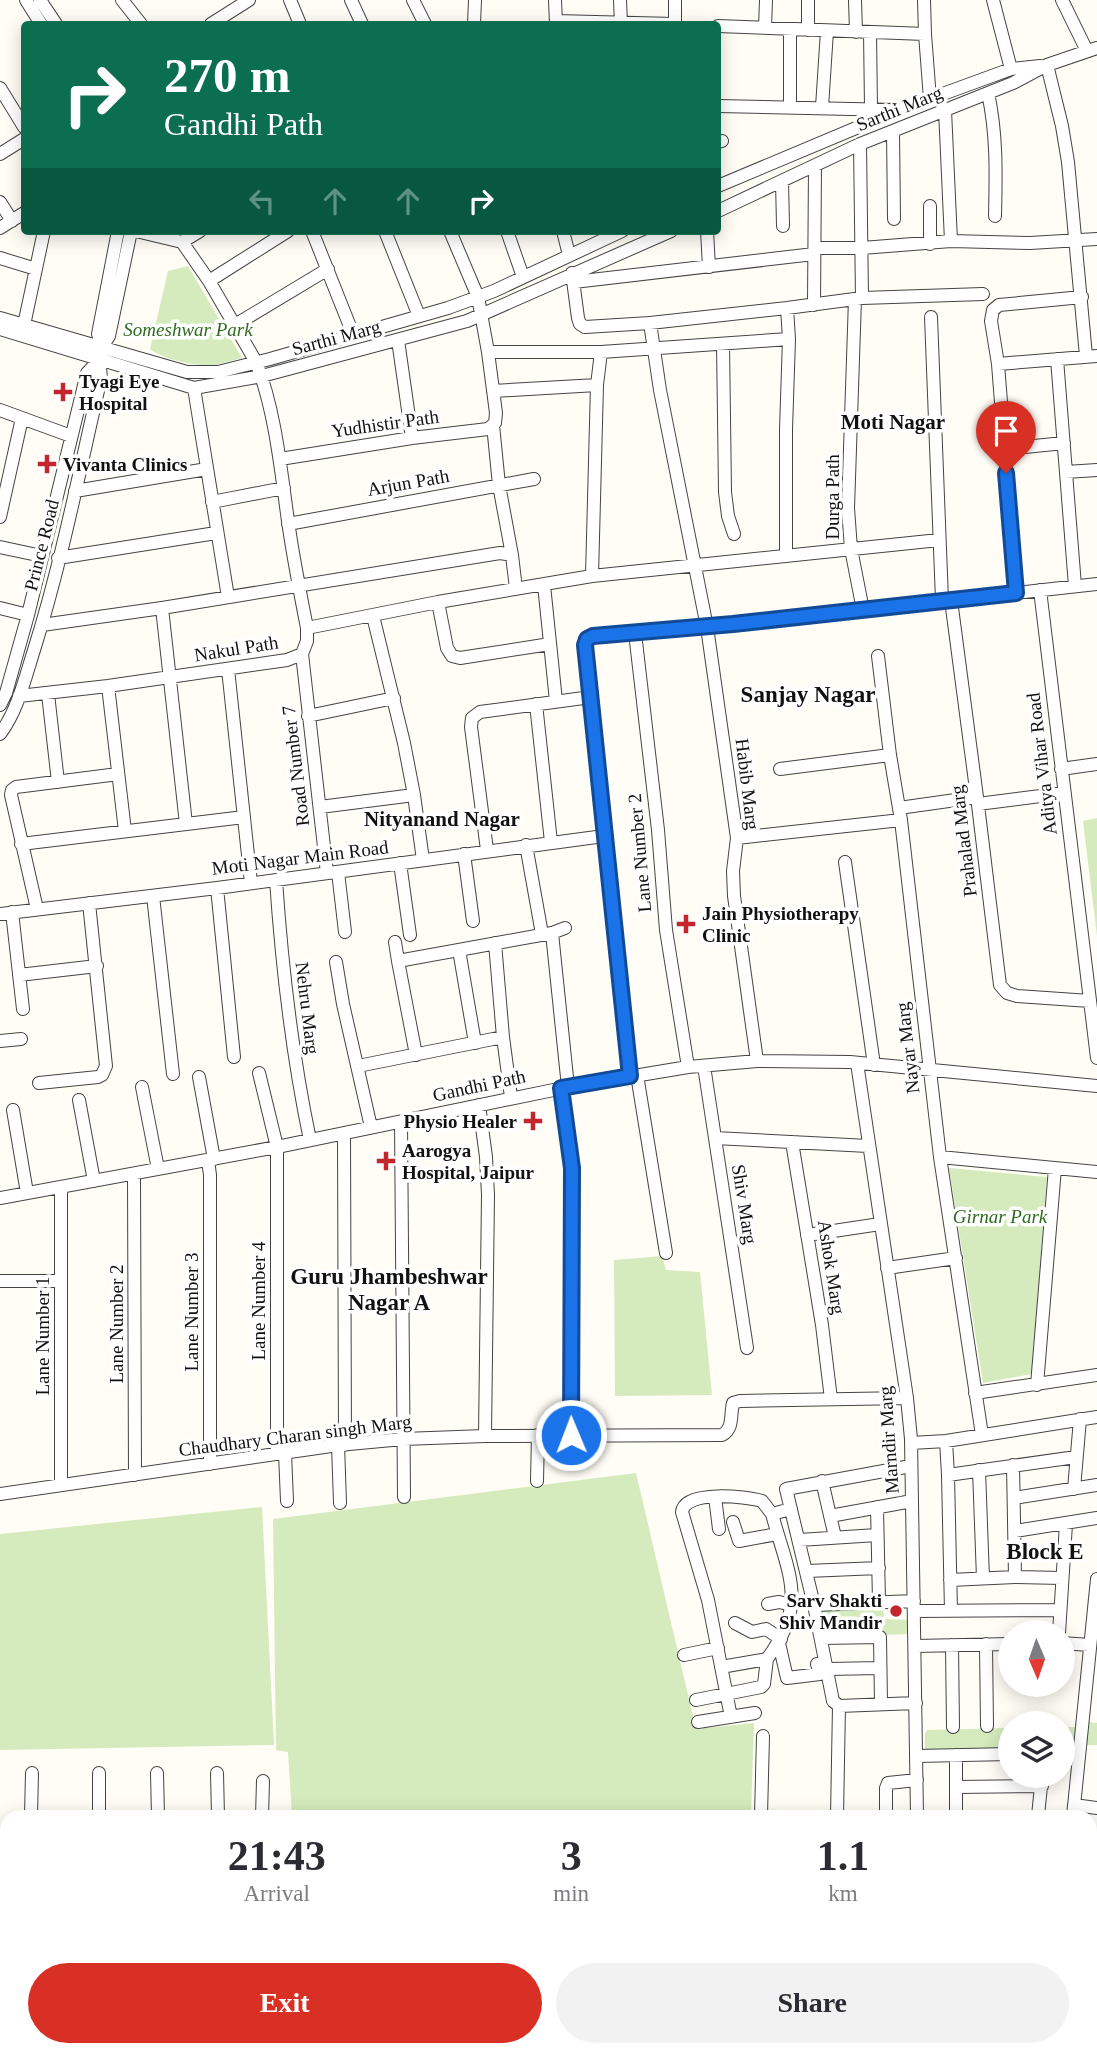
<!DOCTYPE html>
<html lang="en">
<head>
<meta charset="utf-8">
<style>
	body { margin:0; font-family:Georgia,serif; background:#f2f2f3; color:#2b2b33; height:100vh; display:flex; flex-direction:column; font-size:26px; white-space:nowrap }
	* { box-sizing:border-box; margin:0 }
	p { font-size:23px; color:#7c7c81 }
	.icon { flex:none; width:38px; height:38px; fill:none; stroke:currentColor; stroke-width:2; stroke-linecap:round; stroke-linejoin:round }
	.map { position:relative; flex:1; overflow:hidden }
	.panel { position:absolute; left:0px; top:1810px; width:1097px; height:247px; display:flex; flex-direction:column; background:#fff; border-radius:21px 21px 0 0; box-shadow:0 4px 18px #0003 }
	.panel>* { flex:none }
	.guide { position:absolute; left:21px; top:21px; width:700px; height:214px; border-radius:7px; box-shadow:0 4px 18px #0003; background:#0b6e4f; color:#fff; overflow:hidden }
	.needle { width:46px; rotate:178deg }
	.fabs { position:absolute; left:998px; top:1620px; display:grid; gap:14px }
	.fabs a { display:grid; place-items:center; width:77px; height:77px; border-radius:50%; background:#fff; box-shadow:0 4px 18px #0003; font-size:35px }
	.pin { position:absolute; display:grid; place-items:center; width:60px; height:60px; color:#fff; margin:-72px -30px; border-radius:50% 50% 50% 0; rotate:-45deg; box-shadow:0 0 7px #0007 }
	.pin .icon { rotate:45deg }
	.me { position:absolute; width:77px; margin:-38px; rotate:359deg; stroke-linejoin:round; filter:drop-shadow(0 0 5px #0008) }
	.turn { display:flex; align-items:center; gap:24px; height:147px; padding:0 28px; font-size:32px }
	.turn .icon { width:91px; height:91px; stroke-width:2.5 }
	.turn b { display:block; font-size:49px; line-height:60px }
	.lanes { display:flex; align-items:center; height:66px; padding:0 28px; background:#0003; justify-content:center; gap:35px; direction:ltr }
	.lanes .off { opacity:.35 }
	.eta { display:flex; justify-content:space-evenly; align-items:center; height:119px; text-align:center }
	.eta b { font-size:42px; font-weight:600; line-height:49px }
	.button { display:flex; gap:14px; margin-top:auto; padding:14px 28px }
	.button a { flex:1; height:80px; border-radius:42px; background:#d93025; color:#fff; font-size:28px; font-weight:600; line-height:80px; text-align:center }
	.button a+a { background:#f2f2f3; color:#2b2b33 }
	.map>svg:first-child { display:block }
	.green { fill:#d5ebbd }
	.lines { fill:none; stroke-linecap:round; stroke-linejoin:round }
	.minor-casing { stroke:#444; stroke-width:14 }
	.minor { stroke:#fff; stroke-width:12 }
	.route-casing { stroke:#114b97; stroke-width:18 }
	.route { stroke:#1a73e8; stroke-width:12 }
	.poi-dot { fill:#c4262e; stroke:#fff; stroke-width:2.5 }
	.labels { text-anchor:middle; stroke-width:7; stroke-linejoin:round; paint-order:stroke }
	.street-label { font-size:19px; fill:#111; stroke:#fff }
	.park-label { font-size:19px; font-style:italic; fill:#2f6b1f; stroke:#fff }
	.poi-label { font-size:19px; font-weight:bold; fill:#111; stroke:#fff; text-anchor:start }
	.neighbourhood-label { font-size:21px; font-weight:bold; fill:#111; stroke:#fff }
	.quarter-label { font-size:23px; font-weight:bold; fill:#111; stroke:#fff }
</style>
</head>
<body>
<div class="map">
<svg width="1097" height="2056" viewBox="0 0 1097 2056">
	<rect width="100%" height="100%" fill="#fffdf5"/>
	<path class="green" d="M188 266 242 358C233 360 224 363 215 365 198 367 164 360 150 349L168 271Z
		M1097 818V936L1083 821Z
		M949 1168 1047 1177 1032 1374 983 1383Z
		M662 1256 666 1270 700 1272 712 1395 615 1396 614 1260Z
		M636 1473 696 1729 754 1723 751 1816H292L288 1752 276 1750 273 1519Z
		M262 1507 274 1745 0 1750V1534Z
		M883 1603 884 1619 910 1620V1634L826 1637 822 1606Z
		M1088 1722 1097 1723V1745H1086Z
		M1062 1727H1075L1074 1750 1062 1751Z
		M1010 1728V1752L925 1753V1733L927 1730Z
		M855 2049H930L931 2056H882V2051L855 2052Z"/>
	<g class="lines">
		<g class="minor-casing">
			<path id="minor" d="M26 0 41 24
				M40 0 56 24
				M122 0 141 24
				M290 0 300 24
				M351 0 362 24
				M413 0 425 24
				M555 0 556 24
				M620 0 621 24
				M675 0V24
				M808 0V30
				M855 0 856 32
				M924 0 925 34 930 99
				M993 0 1011 69
				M1062 0 1087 51
				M556 21 674 24
				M211 24 249 0
				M474 24 475 0
				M718 26 925 34
				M765 28 766 0
				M870 32 871 108
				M1047 65 1062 126 1068 162 1086 356
				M0 88 24 127
				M988 93C997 134 996 174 995 216
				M718 106 896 110
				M790 107V29
				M822 107 827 31
				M945 110 951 241
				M893 131 894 219
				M718 142 722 141
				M0 154 24 139
				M782 181 783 226
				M718 186 899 110 1011 69 1040 66
				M0 202 12 221
				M930 206V244
				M718 211 860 144 1013 83 1047 65 1097 48
				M0 228 24 213
				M136 231 182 242 200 231
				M312 231 353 334
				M385 231 419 316
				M507 231 523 277
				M563 231 569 255
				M707 231 709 267
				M815 248H862L951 241 1030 243 1097 239
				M0 258 36 269
				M572 273 578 318 580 324 585 327 650 323 787 308 862 298 860 144
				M209 281 288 231
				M574 282 814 254
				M862 298 983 294
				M855 299 848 508 851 549 863 610
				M814 305 815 166
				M931 317 942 600
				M0 318 187 372H218L270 359 448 308 494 291 622 231
				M650 323 660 390 707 627 737 838 733 871 734 896 757 1061
				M24 325 44 231
				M235 325 328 269
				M0 329 194 388 262 376 467 321 671 231
				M398 340 412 438
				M723 344 725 492 728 516 734 534
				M102 347 98 334 118 231
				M488 352H601L789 339
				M1057 359 1075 586
				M998 364 1097 356
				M194 388 228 597
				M493 391 597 385
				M0 410 71 436
				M493 425 499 485 512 555
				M1005 449 1064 443
				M280 459 412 438 488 429 495 423 496 413 488 352 478 297 450 231
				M1066 472 1097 470
				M75 491 207 469
				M212 502 284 488
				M0 517 22 418
				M288 524 534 479
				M0 547 42 556
				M786 555V429L789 339 787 308
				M58 558 216 533
				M592 576 597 385 601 352
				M544 585 556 701
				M1040 590 1097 1058
				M1016 593 998 364 991 321 993 310 999 305 1082 297
				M951 600 977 797 1000 985 1007 993 1017 996 1090 1001
				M438 602 447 648 452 656 460 658 550 644
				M0 608 28 615
				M162 608 186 824
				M373 616 404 743 414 795 423 860
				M42 625 162 608 500 553 512 555 516 589
				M307 628 438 602 592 576 939 540
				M635 633 658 830 666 930 688 1067
				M302 654 327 873
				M878 656 890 755 901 820 940 1157 982 1435
				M228 669 251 883
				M108 686 125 831
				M48 694 58 782
				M19 696 108 686 287 660 302 654 307 641V628C300 592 293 557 288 521 281 471 275 409 256 362L209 281 182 242
				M536 704 551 842
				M0 705 6 693 28 615 87 373 99 360
				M308 716 394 698
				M0 734C18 710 25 678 34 650 62 561 80 468 101 378 99 360 99 351 109 336L131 231
				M780 769 890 755
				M1061 769 1097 764
				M978 804 1064 793
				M320 807 414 795
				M899 808 977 797
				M737 838 901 820
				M21 844 244 817
				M526 845 542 934
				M487 850 471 727 472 718 480 712 591 697
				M464 854 473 921
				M845 862 874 1065
				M400 863 410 935
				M338 872 345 932
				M276 880C282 968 292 1054 310 1140
				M217 888 234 1057
				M153 896 173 1074
				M37 909 11 795 12 790 16 787 118 774
				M12 912 23 1009
				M0 914 217 888 604 836
				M552 933 568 1087
				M395 942 398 961 552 933 565 928
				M495 943 503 1037 511 1097
				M459 950 475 1043
				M398 961 416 1055
				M336 962 343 1004 371 1127
				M19 975 97 966
				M0 1041 21 1039
				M857 1063 907 1398 911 1439 917 1816
				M358 1066 503 1037
				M704 1066 747 1348
				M259 1073 277 1147V1454
				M637 1075 666 1253
				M630 1076 585 645 587 639 593 637 707 627 1097 584
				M199 1077 214 1159
				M39 1083 98 1077 102 1075 106 1066 89 903
				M142 1087 158 1169
				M561 1088 572 1168 571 1435
				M79 1100 94 1181
				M479 1105 486 1157 488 1195 485 1436
				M13 1110 27 1193
				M401 1122 404 1497
				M344 1133 345 1445
				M715 1138 868 1146
				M792 1142 822 1325 831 1399
				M940 1157 1097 1172
				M208 1160 210 1175V1464
				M134 1174 135 1475
				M61 1187V1485
				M0 1198 277 1147 568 1087 688 1067 757 1061 850 1062 1097 1086
				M807 1235 880 1224
				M887 1268 956 1258
				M0 1281H61
				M1037 1385 1055 1168
				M975 1393 1097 1375
				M946 1441 948 1475 951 1611
				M911 1443 946 1441 1097 1417
				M338 1445 340 1503
				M285 1453 287 1501
				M1013 1465 1015 1577
				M979 1470 983 1578
				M948 1475 1076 1457
				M537 1481 538 1435
				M822 1481 835 1537
				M1074 1489 1080 1419
				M0 1494 338 1445 403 1439 485 1436 722 1435C734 1429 730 1414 733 1403L740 1401 907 1398
				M715 1497 719 1529
				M1014 1498 1097 1485
				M877 1507 879 1602
				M830 1516 912 1501
				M733 1522 739 1541 777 1534
				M1015 1531 1097 1518
				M799 1540 877 1535
				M807 1571 879 1568
				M950 1580 1015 1577 1062 1578
				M768 1604 779 1602 792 1605
				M814 1605 914 1601
				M914 1611 1060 1610
				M735 1623 752 1632 766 1629 781 1639
				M1059 1633 1066 1524
				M821 1638 880 1637 881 1704
				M779 1643 787 1678 820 1674 817 1664
				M1062 1643 1089 1645
				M986 1644 987 1726
				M952 1645 953 1727
				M915 1646 1010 1644
				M684 1655 718 1648
				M721 1667 767 1659C809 1603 788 1574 772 1514L791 1509
				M828 1669 880 1668
				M696 1700 761 1687 764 1684 767 1659
				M839 1706 916 1703
				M731 1717 708 1600 682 1512C684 1490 745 1496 762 1501L772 1514
				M698 1722 755 1713
				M1062 1754H1079
				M956 1755V1816
				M917 1756 1010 1754
				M99 1773V1816
				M157 1773 158 1816
				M217 1773 218 1816
				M956 1787 1042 1786
				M1074 1805 1097 1808
				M31 1816 32 1773
				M262 1816 263 1781
				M761 1816 763 1736
				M837 1816 839 1706 833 1701 814 1605 786 1489 911 1466
				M886 1816V1788L888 1783 917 1780
				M1038 1816 1042 1776
				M1073 1816 1097 1579
				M0 1850H7
				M1090 1914H1097
				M1090 1982H1097
				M0 1996H7
				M0 2008H7
				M244 2049V2056
				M695 2049V2056
				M844 2049V2056
				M30 2056V2049"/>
		</g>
		<use href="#minor" class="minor"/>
	</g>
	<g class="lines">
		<g class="route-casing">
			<path id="route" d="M571 1435 572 1168 561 1088 630 1076 585 645 587 639 593 636 733 624 1016 593 1006 473"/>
		</g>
		<use href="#route" class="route"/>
	</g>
	<g class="poi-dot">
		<path d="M59.5 381.5h7v7h7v7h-7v7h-7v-7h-7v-7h7z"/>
		<path d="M43.5 453.5h7v7h7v7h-7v7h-7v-7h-7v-7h7z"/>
		<path d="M682.5 913.5h7v7h7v7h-7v7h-7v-7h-7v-7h7z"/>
		<path d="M529.5 1110.5h7v7h7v7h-7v7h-7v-7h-7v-7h7z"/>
		<path d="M382.5 1150.5h7v7h7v7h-7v7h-7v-7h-7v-7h7z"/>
		<circle cx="896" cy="1611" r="7"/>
	</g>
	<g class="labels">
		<g class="street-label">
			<text transform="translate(899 108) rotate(-22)" y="7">Sarthi Marg</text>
			<text transform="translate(336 337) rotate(-15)" y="7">Sarthi Marg</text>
			<text transform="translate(385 423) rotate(-8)" y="7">Yudhistir Path</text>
			<text transform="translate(408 482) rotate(-10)" y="7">Arjun Path</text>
			<text transform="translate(832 497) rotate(-90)" y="7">Durga Path</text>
			<text transform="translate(41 545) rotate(-76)" y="7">Prince Road</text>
			<text transform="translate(236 648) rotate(-9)" y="7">Nakul Path</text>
			<text transform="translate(1041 764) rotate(-97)" y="7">Aditya Vihar Road</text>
			<text transform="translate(295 766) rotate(-97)" y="7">Road Number 7</text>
			<text transform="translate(748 784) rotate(83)" y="7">Habib Marg</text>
			<text transform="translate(963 841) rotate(-97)" y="7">Prahalad Marg</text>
			<text transform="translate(639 853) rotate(-95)" y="7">Lane Number 2</text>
			<text transform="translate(300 857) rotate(-7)" y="7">Moti Nagar Main Road</text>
			<text transform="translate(308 1008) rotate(83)" y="7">Nehru Marg</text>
			<text transform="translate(907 1048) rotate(-97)" y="7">Nayar Marg</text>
			<text transform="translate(479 1085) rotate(-12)" y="7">Gandhi Path</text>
			<text transform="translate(745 1204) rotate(81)" y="7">Shiv Marg</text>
			<text transform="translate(832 1267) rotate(81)" y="7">Ashok Marg</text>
			<text transform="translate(258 1301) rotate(-90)" y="7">Lane Number 4</text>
			<text transform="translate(191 1312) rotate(-90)" y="7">Lane Number 3</text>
			<text transform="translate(116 1324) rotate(-90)" y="7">Lane Number 2</text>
			<text transform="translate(42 1336) rotate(-90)" y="7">Lane Number 1</text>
			<text transform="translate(295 1435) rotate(-7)" y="7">Chaudhary Charan singh Marg</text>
			<text transform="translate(888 1440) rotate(-94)" y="7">Marndir Marg</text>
		</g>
		<g class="park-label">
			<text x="188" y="336">Someshwar Park</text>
			<text x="1000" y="1223">Girnar Park</text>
		</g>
		<g class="poi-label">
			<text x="79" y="388">Tyagi Eye<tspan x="79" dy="22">Hospital</tspan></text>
			<text x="63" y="471">Vivanta Clinics</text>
			<text x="702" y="920">Jain Physiotherapy<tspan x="702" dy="22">Clinic</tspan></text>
			<text x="517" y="1128" text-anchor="end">Physio Healer</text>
			<text x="402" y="1157">Aarogya<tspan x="402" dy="22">Hospital, Jaipur</tspan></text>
			<text x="882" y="1607" text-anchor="end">Sarv Shakti<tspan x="882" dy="22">Shiv Mandir</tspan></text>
		</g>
		<g class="neighbourhood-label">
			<text x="893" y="429">Moti Nagar</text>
			<text x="442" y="826">Nityanand Nagar</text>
		</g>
		<g class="quarter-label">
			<text x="808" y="702">Sanjay Nagar</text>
			<text x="389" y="1284">Guru Jhambeshwar<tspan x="389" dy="26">Nagar A</tspan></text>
			<text x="1045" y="1559">Block E</text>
		</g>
	</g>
</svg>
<div class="fabs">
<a><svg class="needle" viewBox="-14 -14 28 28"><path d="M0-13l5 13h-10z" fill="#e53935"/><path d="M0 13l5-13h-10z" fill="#7c7c81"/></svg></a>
<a><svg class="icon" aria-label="layers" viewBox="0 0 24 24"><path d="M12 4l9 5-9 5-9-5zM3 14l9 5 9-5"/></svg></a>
</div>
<div class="pin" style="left:1006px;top:473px;background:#d93025"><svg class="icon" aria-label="arrive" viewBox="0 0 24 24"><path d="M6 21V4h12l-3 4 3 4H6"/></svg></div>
<svg class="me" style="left:571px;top:1435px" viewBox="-20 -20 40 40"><circle r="17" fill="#1a73e8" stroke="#fff" stroke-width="3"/><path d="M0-11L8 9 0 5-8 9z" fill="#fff"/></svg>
<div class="guide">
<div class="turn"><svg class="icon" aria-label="right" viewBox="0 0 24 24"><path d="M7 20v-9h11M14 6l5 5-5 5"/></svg><div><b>270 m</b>Gandhi Path</div></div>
<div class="lanes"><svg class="icon off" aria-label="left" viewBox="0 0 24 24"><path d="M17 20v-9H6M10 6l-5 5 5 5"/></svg><svg class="icon off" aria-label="ahead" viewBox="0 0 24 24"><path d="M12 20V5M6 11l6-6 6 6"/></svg><svg class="icon off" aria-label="ahead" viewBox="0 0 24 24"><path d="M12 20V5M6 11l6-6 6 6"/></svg><svg class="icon" aria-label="right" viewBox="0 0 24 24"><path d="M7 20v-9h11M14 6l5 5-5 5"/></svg></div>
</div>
<section class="panel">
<div class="eta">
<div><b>21:43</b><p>Arrival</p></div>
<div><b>3</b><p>min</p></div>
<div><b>1.1</b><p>km</p></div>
</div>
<div class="button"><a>Exit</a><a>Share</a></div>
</section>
</div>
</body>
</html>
